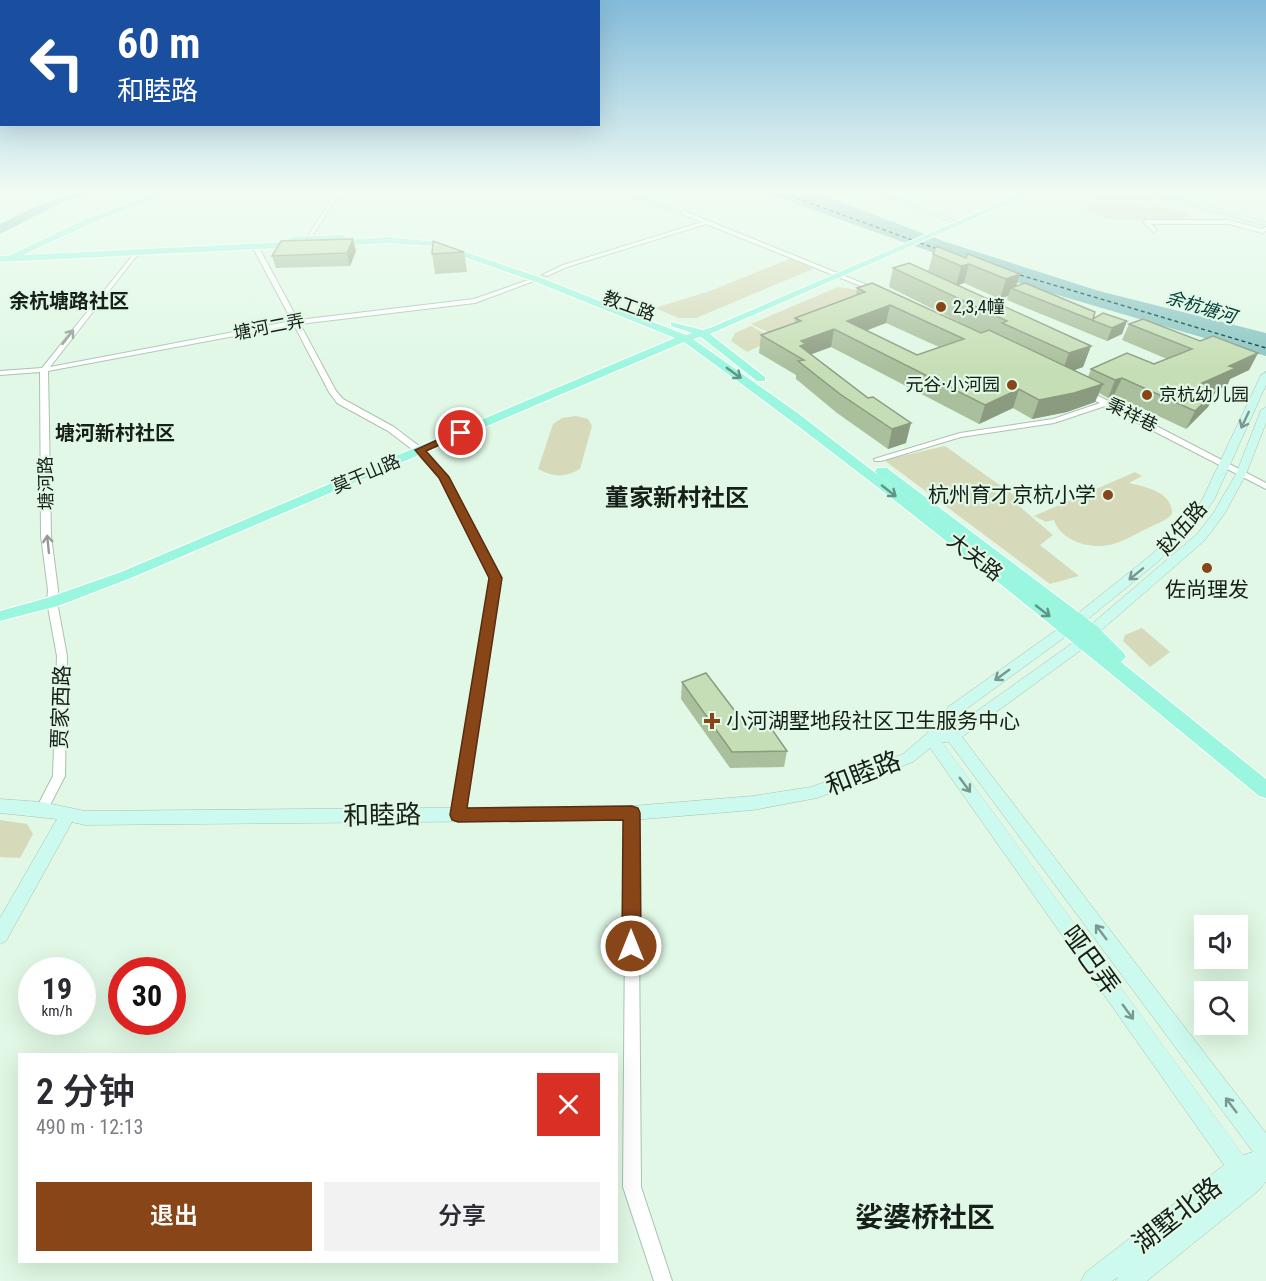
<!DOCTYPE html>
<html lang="zh">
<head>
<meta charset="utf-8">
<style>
	body { margin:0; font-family:"Roboto Condensed","Noto Sans SC",sans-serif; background:#f2f2f3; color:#2b2b33; height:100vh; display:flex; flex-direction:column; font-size:22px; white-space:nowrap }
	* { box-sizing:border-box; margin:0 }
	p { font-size:20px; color:#7c7c81 }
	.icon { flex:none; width:33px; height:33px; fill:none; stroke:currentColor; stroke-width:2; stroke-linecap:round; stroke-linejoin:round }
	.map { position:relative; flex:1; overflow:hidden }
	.panel { position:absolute; left:18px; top:1053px; width:600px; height:210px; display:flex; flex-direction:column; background:#fff; border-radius:0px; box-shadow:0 6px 24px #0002 }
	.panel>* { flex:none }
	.guide { position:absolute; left:0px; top:0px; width:600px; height:126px; box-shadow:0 6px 24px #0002; background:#1a4fa0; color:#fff; overflow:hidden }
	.buttons { position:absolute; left:1194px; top:915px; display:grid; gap:12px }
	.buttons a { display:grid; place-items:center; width:54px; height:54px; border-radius:0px; background:#fff; box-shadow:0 6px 24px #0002; font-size:30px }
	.speed { position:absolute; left:18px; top:957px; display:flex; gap:12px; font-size:30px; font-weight:700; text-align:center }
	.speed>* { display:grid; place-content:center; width:78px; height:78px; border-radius:50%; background:#fff; box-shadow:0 6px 24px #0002; line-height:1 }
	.speed small { font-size:15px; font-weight:400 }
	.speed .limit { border:9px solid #d22; background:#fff; color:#111 }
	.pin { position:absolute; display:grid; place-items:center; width:51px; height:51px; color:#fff; margin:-26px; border:3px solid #fff; border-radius:50%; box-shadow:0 2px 6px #0007 }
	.me { position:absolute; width:66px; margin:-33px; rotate:0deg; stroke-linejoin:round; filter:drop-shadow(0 0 4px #0008) }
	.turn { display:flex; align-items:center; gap:21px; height:126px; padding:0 18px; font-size:27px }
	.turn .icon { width:78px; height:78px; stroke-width:2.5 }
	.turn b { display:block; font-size:42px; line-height:51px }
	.round { display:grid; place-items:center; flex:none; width:63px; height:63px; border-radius:0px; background:#f2f2f3 }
	.headline { display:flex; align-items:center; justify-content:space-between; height:102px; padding:0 18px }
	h1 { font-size:36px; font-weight:600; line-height:45px }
	.action { display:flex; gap:12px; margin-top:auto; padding:12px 18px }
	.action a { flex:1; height:69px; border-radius:0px; background:#884518; color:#fff; font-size:24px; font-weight:600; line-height:69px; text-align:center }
	.action a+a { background:#f2f2f3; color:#2b2b33 }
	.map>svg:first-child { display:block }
	.green { fill:#d7daba }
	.water { fill:#89c5c3 }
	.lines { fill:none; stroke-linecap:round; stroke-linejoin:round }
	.ferry { stroke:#003939; stroke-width:1.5; stroke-dasharray:4 3; stroke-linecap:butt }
	.street-casing { stroke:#abc2b0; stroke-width:2 }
	.secondary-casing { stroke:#abc2b0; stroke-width:1 }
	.primary-casing { stroke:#fff; stroke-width:2 }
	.street { fill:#fff; fill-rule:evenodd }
	.secondary { fill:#cdfaef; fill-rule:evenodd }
	.primary { fill:#9af6df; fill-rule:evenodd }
	.wall { fill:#aabf9c; fill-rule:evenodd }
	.shaded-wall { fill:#8b9b7f }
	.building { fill:#c6deb5; stroke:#8b9b7f; stroke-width:1.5; fill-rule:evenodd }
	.oneway { stroke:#969a97 }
	.oneway2 { stroke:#5f9585 }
	.oneway3 { stroke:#7b978e }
	.route { fill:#884518; stroke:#582d10; stroke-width:1.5 }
	.poi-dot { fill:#884518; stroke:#e0f8e5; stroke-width:2 }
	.labels { text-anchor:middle; stroke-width:4.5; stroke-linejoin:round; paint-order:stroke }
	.far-street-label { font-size:18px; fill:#161f18; stroke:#e0f8e5 }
	.far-poi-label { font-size:18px; fill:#161f18; stroke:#e0f8e5; text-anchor:start }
	.far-water-label { font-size:18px; font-style:italic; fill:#003939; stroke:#e0f8e5 }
	.far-quarter-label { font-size:20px; font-weight:bold; fill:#161f18; stroke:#e0f8e5 }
	.poi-label { font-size:21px; fill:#161f18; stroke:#e0f8e5; text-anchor:end }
	.street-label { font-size:21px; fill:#161f18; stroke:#e0f8e5 }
	.quarter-label { font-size:24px; font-weight:bold; fill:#161f18; stroke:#e0f8e5 }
	.near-street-label { font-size:26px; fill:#161f18; stroke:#e0f8e5 }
	.near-quarter-label { font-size:28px; font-weight:bold; fill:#161f18; stroke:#e0f8e5 }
</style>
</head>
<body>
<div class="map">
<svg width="1266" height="1281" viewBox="0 0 1266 1281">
	<rect width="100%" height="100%" fill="#e0f8e5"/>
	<path class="green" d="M1104 191 1128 192 1132 196 1148 197 1152 201 1127 200 1120 195 1123 200 1111 199 1114 204 1089 203 1086 199H1098L1095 195H1107Z
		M1098 204 1172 208 1191 216 1190 219 1181 222 1107 219 1086 210 1088 206Z
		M792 258 813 269 696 318H679L655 308 710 291Z
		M838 287 858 290 868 294 775 336 751 324Z
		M751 326 775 339 747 352 731 341 735 333Z
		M576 416 588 419 592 426 580 469C565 478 553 477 538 469L553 424 562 418Z
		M945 446 1022 501 1020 507 1053 535 1040 545 1079 576 1050 584 884 460Z
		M1135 472 1142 476 1129 483C1146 487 1173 492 1172 514 1165 522 1153 525 1144 530 1133 535 1121 543 1109 545 1089 549 1061 541 1054 520L1046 522 1034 516Z
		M1142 628 1170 652 1150 667 1123 641 1125 635Z
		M0 820 27 824 33 834 20 858 0 857Z"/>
	<path class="water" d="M80 191H94L62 202 0 234V224L31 209Z
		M760 191H811L946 242 1099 291 1266 333V356L1030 287Z"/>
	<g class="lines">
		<path class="ferry" d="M777 191 912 240
			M920 243 935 248
			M1020 275 1266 348"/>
		<g class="street-casing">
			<path id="street" d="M338 191H342L309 240H305Z
				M684 211 877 289 878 290 873 291 706 224 567 267 547 276 542 275 563 265 702 222 682 214Z
				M1229 220 1262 229 1266 227V231L1263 233 1229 224H1151L1157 230 1154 232 1143 222 1146 220Z
				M255 244 258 246 298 320 474 299 534 278 539 279 475 303 300 324 336 391 343 399 394 427 423 449 447 475 500 578 462 819 458 820 454 819 452 815 490 578 440 478 417 453 388 431 337 403 329 392 294 325 48 371 51 536 58 590 57 602 67 656 65 776 46 813 42 814 38 813 36 809 53 776 57 656 47 602 48 590 41 536 40 372 0 375V371L42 368 136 251 138 252V254L50 367 292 321 252 246Z
				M1081 390H1087L1266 483V489L1105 406 1054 423 961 437 881 461H875L874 459 960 433 1053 419 1100 403 1081 394Z
				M632 808 636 809 638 813 641 1187 672 1281H654L623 1187 626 813 628 809Z"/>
		</g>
		<g class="secondary-casing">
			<path id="secondary" d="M617 191H626L687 213 682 214Z
				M870 191H878L955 220 950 221Z
				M1140 191H1150L1266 222V226Z
				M1266 372V385L1214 500 1198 522 1159 561 1072 632 958 715 945 731H949L1078 639 1087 628 1197 534 1214 512 1236 474 1261 410 1266 407V423L1246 474 1225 513 1205 540 1097 634 1088 645 962 737 1266 1133V1182L1258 1191 1147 1281H1116L1118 1277 1112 1281H1081L1085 1273 1224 1165 930 748 913 762 817 798 753 810 632 820 85 825 72 822 6 941 0 944V918L57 819 0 813V799L42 802 85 811 632 806 753 796 811 787 903 754 926 734 948 707 1062 626 1151 555 1190 518 1202 500 1261 375ZM942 742H949L1253 1152 1243 1155Z"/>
		</g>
		<g class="primary-casing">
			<path id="primary" d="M162 191H173L94 222 23 255 289 242 287 240 291 237 343 235 346 236V240L387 237 436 242 539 277 686 335 692 333 671 326V322L703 330 710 328 1027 191H1037L710 334 765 377V381H757L701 337 693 339 799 414 1088 637 877 474 875 471 877 468H887L1098 627 1124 653 1126 657 1121 662 1266 779V798L1259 796C1071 640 882 485 684 342L131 578 58 606 0 621V611L47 598 121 572 675 338 533 281 432 246 387 243 333 246 329 243 331 241 304 242 305 244 301 247 0 262V256H8L88 218Z"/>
		</g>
		<use href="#street" class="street"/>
		<use href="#secondary" class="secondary"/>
		<use href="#primary" class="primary"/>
	</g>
	<path class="wall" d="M356 251 350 266 276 268 272 256Z
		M464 252 467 272 435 274 432 254Z
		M933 254 966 258 968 254 1016 286 1093 319 1127 321 1122 334 1107 341 1007 300 1008 296 1000 299 964 283 957 285 1091 346 1083 367 1074 370 1088 377 1091 369 1154 364 1167 359 1122 340 1129 324 1200 341 1258 353 1249 370 1230 379 1227 386 1216 390 1208 407 1186 429 1114 395 1108 398 1099 393 1095 402 1067 412 1032 419 1013 408 979 424 831 347 811 354 868 398 906 443 888 449 837 413 796 379V375L759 353 761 335 795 324V318L856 295 857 288 981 333 889 287 893 268 928 272ZM886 323 939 347 917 355 866 330Z
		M682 682 747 727 787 751 784 767 730 768 681 699Z"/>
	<path class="shaded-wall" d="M353 239 356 251 350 266 347 253Z
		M969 264 964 283 956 286 961 266Z
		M1020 274 1015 290 1011 288 1008 296 1000 299 1006 279Z
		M890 305 886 323 850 337 847 321Z
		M1127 321 1122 334 1107 341 1112 328Z
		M834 329 831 347 804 357V360L799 357 801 341Z
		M1091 346 1083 367 1061 375 1069 353Z
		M1258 353 1249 370 1230 379 1227 386 1216 390 1208 407 1186 429 1195 411 1202 383 1229 366Z
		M1122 378 1114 395 1108 398 1115 380Z
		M1103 384 1095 402 1067 412 1032 419 1039 400Z
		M1019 389 1013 408 979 424 985 405Z
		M911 423 906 443 888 449 892 429Z"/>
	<path class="building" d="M353 239 347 253 272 256 281 241Z
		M433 241 464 252 432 254Z
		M936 246 966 258 968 254 1020 274 1006 279 969 264 961 266 933 254Z
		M909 263 1091 346 1069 353 1002 323 1007 321 893 268Z
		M872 283 981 333 989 330 1103 384 1074 393 1039 400 1019 389 985 405 834 329 801 341 806 344 800 346 868 398 873 397 911 423 892 429 840 394 798 361 804 360 761 335 801 321 795 318 865 292 857 288ZM890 305 964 339 917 355 847 321Z
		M1025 283 1095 312 1093 319 1103 313 1127 321 1112 328 1011 288Z
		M1143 319 1200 341 1213 336 1258 353 1229 366 1236 368 1202 383 1217 390 1195 411 1122 378 1115 380 1091 369 1127 353 1154 364 1192 349 1129 324Z
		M706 673 747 727 771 728 787 751 732 752 682 682Z"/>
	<defs><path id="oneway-shaft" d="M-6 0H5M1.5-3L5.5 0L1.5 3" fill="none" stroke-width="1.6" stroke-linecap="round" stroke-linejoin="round" transform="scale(1.5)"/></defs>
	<g class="oneway">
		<use href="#oneway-shaft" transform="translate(68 337) rotate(-52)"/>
		<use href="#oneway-shaft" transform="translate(48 544) rotate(-96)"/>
	</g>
	<g class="oneway2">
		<use href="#oneway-shaft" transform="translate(734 373) rotate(36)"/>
		<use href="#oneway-shaft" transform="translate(889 491) rotate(38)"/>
		<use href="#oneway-shaft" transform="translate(1043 611) rotate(38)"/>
	</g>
	<g class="oneway3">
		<use href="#oneway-shaft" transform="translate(1245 420) rotate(115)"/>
		<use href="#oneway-shaft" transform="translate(1136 574) rotate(141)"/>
		<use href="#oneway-shaft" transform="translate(1002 675) rotate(144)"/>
		<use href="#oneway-shaft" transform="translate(965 785) rotate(54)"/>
		<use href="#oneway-shaft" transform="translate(1101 932) rotate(-127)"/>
		<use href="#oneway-shaft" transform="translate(1128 1012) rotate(54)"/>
		<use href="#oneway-shaft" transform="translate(1231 1105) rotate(-127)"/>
	</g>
	<linearGradient id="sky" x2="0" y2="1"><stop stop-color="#82bbd9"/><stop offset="0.52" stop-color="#f1fcf3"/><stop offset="1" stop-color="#f1fcf3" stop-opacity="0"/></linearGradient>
	<rect width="1266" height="370" fill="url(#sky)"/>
	<path class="route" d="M457 431 466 433 426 451 449 477 502 578 467 808 632 806 638 808 640 813 641 946 638 953 631 955 625 953 622 946 623 820 458 822 452 820 450 815 489 578 439 478 415 450Z"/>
	<g class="poi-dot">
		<circle cx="941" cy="307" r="6"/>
		<circle cx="1012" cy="385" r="6"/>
		<circle cx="1147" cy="395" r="6"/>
		<circle cx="1108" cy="495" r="6"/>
		<circle cx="1207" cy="568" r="6"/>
		<path d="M709 712h6v6h6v6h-6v6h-6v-6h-6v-6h6z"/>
	</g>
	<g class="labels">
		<g class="far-street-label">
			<text transform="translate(629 306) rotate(20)" y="6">教工路</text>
			<text transform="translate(269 327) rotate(-11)" y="6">塘河二弄</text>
			<text transform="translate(1132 415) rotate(26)" y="6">秉祥巷</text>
			<text transform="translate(366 474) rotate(-23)" y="6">莫干山路</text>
			<text transform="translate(46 483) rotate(-91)" y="6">塘河路</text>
		</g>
		<g class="far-poi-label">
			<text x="953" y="313">2,3,4幢</text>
			<text x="1000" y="391" text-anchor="end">元谷·小河园</text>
			<text x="1159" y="401">京杭幼儿园</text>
		</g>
		<g class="far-water-label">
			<text transform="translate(1201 307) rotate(17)" y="6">余杭塘河</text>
		</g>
		<g class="far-quarter-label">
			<text x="69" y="308">余杭塘路社区</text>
			<text x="115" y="440">塘河新村社区</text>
		</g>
		<g class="poi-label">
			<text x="1096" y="502">杭州育才京杭小学</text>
			<text x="1207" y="597" text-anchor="middle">佐尚理发</text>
			<text x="726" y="728" text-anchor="start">小河湖墅地段社区卫生服务中心</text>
		</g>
		<g class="street-label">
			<text transform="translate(1182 528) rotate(-49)" y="7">赵伍路</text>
			<text transform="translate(975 557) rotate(38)" y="7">大关路</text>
			<text transform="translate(61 707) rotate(-88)" y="7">贾家西路</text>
		</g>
		<g class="quarter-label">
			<text x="677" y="506">董家新村社区</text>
		</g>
		<g class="near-street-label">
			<text transform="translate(863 773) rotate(-21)" y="9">和睦路</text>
			<text transform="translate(382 815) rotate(-1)" y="9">和睦路</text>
			<text transform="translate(1091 960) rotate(54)" y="9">哑巴弄</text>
			<text transform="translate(1177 1215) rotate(-38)" y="9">湖墅北路</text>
		</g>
		<g class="near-quarter-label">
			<text x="925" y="1227">娑婆桥社区</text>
		</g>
	</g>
</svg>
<div class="buttons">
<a><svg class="icon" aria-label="sound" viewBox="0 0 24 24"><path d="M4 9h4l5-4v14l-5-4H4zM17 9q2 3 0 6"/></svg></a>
<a><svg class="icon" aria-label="search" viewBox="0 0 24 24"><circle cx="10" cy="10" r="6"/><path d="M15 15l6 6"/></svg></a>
</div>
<div class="speed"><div>19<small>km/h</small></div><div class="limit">30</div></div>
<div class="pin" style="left:461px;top:433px;background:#d93025"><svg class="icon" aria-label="arrive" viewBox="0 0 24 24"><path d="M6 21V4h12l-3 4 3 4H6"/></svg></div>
<svg class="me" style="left:631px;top:946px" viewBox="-20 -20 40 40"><circle r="17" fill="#884518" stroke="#fff" stroke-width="3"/><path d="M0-11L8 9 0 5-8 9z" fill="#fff"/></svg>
<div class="guide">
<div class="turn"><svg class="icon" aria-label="left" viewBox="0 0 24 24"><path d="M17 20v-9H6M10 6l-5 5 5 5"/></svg><div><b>60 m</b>和睦路</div></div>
</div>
<section class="panel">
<div class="headline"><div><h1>2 分钟</h1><p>490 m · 12:13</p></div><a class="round" style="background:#d93025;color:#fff"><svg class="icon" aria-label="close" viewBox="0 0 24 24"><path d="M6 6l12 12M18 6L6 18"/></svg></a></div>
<div class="action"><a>退出</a><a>分享</a></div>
</section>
</div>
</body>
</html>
